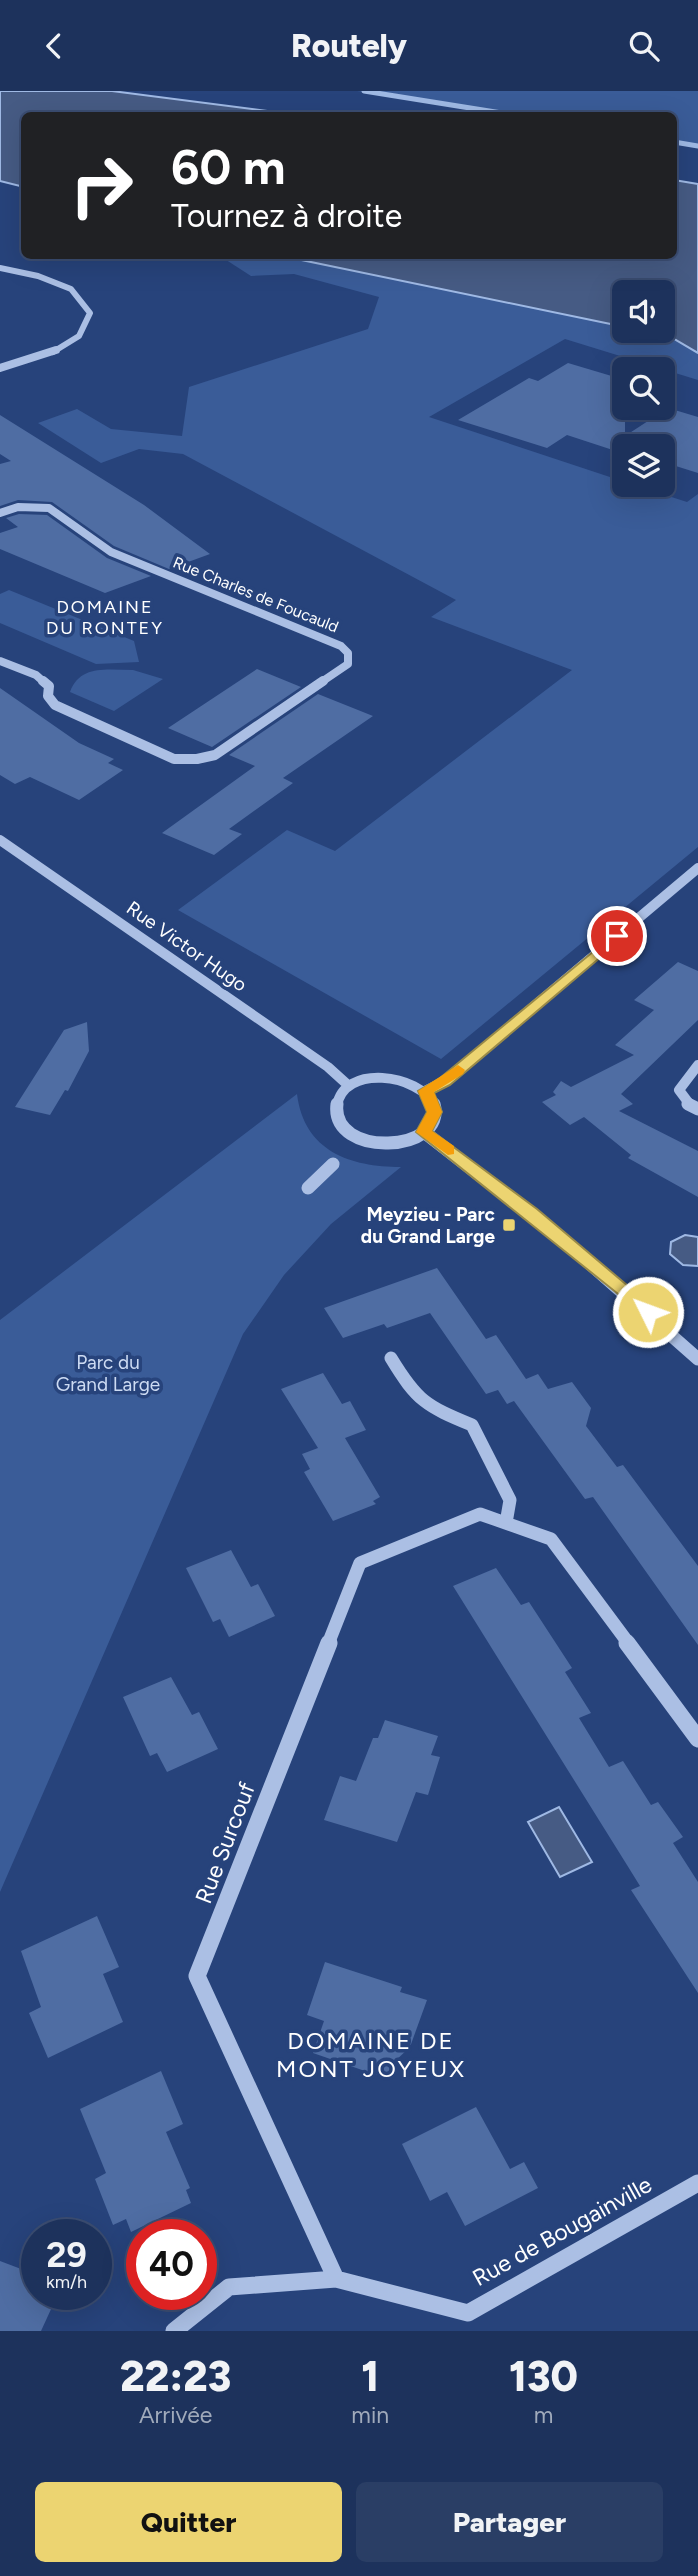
<!DOCTYPE html>
<html lang="fr">
<head>
<meta charset="utf-8">
<style>
	body { margin:0; font-family:Figtree,sans-serif; background:#2a3e65; color:#f1f3f6; height:100vh; display:flex; flex-direction:column; font-size:26px; white-space:nowrap }
	* { box-sizing:border-box; margin:0 }
	p { font-size:23px; color:#a0aabb }
	.icon { flex:none; width:38px; height:38px; fill:none; stroke:currentColor; stroke-width:2; stroke-linecap:round; stroke-linejoin:round }
	.map { position:relative; height:2240px; overflow:hidden }
	.drawer { display:flex; flex-direction:column; background:#1d325c; flex:1 }
	.drawer>* { flex:none }
	.banner { position:absolute; left:21px; top:21px; width:656px; height:147px; border-radius:10px; box-shadow:0 7px 28px #0002,0 0 0 2px #3b4d72; background:#202124; color:#fff; overflow:hidden }
	.controls { position:absolute; left:612px; top:189px; display:grid; gap:14px }
	.controls a { display:grid; place-items:center; width:63px; height:63px; border-radius:10px; background:#1d325c; box-shadow:0 7px 28px #0002,0 0 0 2px #3b4d72; font-size:35px }
	.speed { position:absolute; left:21px; top:2128px; display:flex; gap:14px; font-size:35px; font-weight:700; text-align:center }
	.speed>* { display:grid; place-content:center; width:91px; height:91px; border-radius:50%; background:#1d325c; box-shadow:0 7px 28px #0002,0 0 0 2px #3b4d72; line-height:1 }
	.speed small { font-size:18px; font-weight:400 }
	.speed .limit { border:10px solid #d22; background:#fff; color:#111 }
	.pin { position:absolute; display:grid; place-items:center; width:60px; height:60px; color:#fff; margin:-30px; border:4px solid #fff; border-radius:50%; box-shadow:0 2px 7px #0007 }
	.me { position:absolute; width:77px; margin:-38px; rotate:312deg; stroke-linejoin:round; filter:drop-shadow(0 0 5px #0008) }
	.turn { display:flex; align-items:center; gap:24px; height:147px; padding:0 35px; font-size:32px }
	.turn .icon { width:91px; height:91px; stroke-width:2.5 }
	.turn b { display:block; font-size:49px; line-height:60px }
	.eta { display:flex; justify-content:space-evenly; align-items:center; height:119px; text-align:center }
	.eta b { font-size:42px; font-weight:800; line-height:49px }
	.cta { display:flex; gap:14px; margin-top:auto; padding:14px 35px }
	.cta a { flex:1; height:80px; border-radius:10px; background:#ecd471; color:#111; font-size:28px; font-weight:800; line-height:80px; text-align:center }
	.cta a+a { background:#2a3e65; color:#f1f3f6 }
	header { display:flex; justify-content:space-between; align-items:center; height:91px; padding:0 35px; background:#1d325c; font-size:32px; font-weight:800 }
	.map>svg:first-child { display:block }
	.green { fill:#3a5c98 }
	.water { fill:#465b84; stroke:#9fb9e4; stroke-width:2 }
	.lines { fill:none; stroke-linecap:round; stroke-linejoin:round }
	.stream { stroke:#9fb9e4; stroke-width:5 }
	.building { fill:#4f6da3 }
	.minor-far4 { stroke:#abbfe4; stroke-width:6 }
	.minor-far3 { stroke:#abbfe4; stroke-width:8 }
	.minor-far2 { stroke:#abbfe4; stroke-width:10 }
	.minor-far1 { stroke:#abbfe4; stroke-width:13 }
	.minor { stroke:#abbfe4; stroke-width:17 }
	.route { fill:#ecd471; stroke:#998a49; stroke-width:2 }
	.slow { fill:#f59e0b }
	.poi-dot { fill:#ecd471; stroke:#27437b; stroke-width:2.5 }
	.labels { text-anchor:middle; stroke-width:7; stroke-linejoin:round; paint-order:stroke }
	.far-street-label { font-size:16px; fill:#fff; stroke:#27437b }
	.far-neighbourhood-label { font-size:18px; letter-spacing:2px; fill:#fff; stroke:#27437b }
	.street-label { font-size:19px; fill:#fff; stroke:#27437b }
	.poi-label { font-size:19px; font-weight:bold; fill:#fff; stroke:#27437b; text-anchor:end }
	.park-label { font-size:19px; fill:#cddbf3; stroke:#27437b }
	.near-street-label { font-size:23px; fill:#fff; stroke:#27437b }
	.near-neighbourhood-label { font-size:24px; letter-spacing:2px; fill:#fff; stroke:#27437b }
</style>
</head>
<body>
<header><svg class="icon" aria-label="back" viewBox="0 0 24 24"><path d="M15 5l-7 7 7 7"/></svg>Routely<svg class="icon" aria-label="search" viewBox="0 0 24 24"><circle cx="10" cy="10" r="6"/><path d="M15 15l6 6"/></svg></header>
<div class="map">
<svg width="698" height="2240" viewBox="0 0 698 2240">
	<rect width="100%" height="100%" fill="#27437b"/>
	<path class="green" d="M357 0H698V55L674 51V24H510Z
		M220 165H282L625 236V240L669 245 698 262V289L565 248 429 326 625 391V394H634L687 411 698 403V756L441 968 178 819 287 739 335 760 572 579 431 526 456 509 183 363 139 358 101 372 38 332 77 318 111 338 182 345 189 296 368 238 379 206 294 183 251 185Z
		M9 499 134 550 139 571 96 573 0 532V503Z
		M133 579 163 588 114 620 70 601C80 573 108 579 133 579Z
		M297 1003C304 1060 350 1076 401 1076L331 1133 284 1184 243 1243 0 1801V1229Z"/>
	<path class="water" d="M0 0H112L298 24H24V96L0 90Z
		M674 89 698 93V262L669 245 643 240H663V201H625V236L282 165 674 164Z
		M685 1144 698 1146V1175L683 1174 670 1163 671 1151Z
		M559 1716 592 1771 560 1786 528 1731Z"/>
	<g class="lines">
		<path class="stream" d="M364 0 514 24
			M674 51 698 55"/>
	</g>
	<path class="building" d="M568 272 625 289V345L668 317 698 326V382L663 371V355H625V363L567 344 547 357 458 329 529 287 538 290Z
		M0 324 144 414 210 463 169 478 114 455 52 411 18 409 0 415V373L11 370 0 363Z
		M19 423 47 424 107 467 151 485 105 502 0 458V442L18 436 6 427Z
		M257 578 301 596 212 656 168 637Z
		M0 597 79 652 114 668 108 672 123 679 79 709 30 686 15 693 0 684Z
		M318 603 373 625 283 687 293 692 229 738 242 743 214 764 162 742 255 675 229 664Z
		M678 871 698 880V929L621 1003 633 1013 619 1020 698 1060V1106L628 1067 631 1064 584 1026 570 1034 542 1011 556 1004 553 1001 561 990 571 996 634 964 615 954 654 919 634 909Z
		M87 931 89 960 68 1000 65 999 50 1024 15 1016 64 939Z
		M437 1177 486 1248 496 1244 526 1288 538 1283 548 1298 572 1291 591 1317 586 1335 617 1376 623 1374 698 1475V1554L593 1406 585 1408 514 1310 507 1313 498 1299 486 1303 430 1222 387 1237 384 1233 343 1247 324 1217Z
		M323 1282 342 1313 350 1310 366 1339 345 1347 380 1406 373 1410 376 1413 333 1430 304 1381 310 1378 302 1363 318 1357 281 1298Z
		M231 1459 251 1496 258 1493 275 1525 229 1546 220 1528 213 1531 186 1477Z
		M496 1477 521 1514 529 1511 572 1577 565 1581 591 1622 579 1627 609 1676 623 1670 651 1714 658 1711 683 1746 673 1752 698 1791V1902L631 1799 640 1795 627 1774 453 1495Z
		M171 1586 192 1624 199 1621 218 1658 167 1681 157 1662 150 1665 123 1606Z
		M385 1629 438 1645 431 1664 440 1666 428 1704 416 1701 397 1751 324 1729 340 1685 356 1690 373 1647H378Z
		M97 1825 119 1876 103 1883 123 1931 48 1967 29 1922 41 1916 21 1860Z
		M325 1871 402 1896 400 1901 427 1909 410 1956 393 1972 388 1988 313 1962 324 1930 307 1924Z
		M161 1980 183 2033 166 2041 190 2097 186 2099 191 2112 131 2141 126 2128 113 2134 95 2088 106 2082 80 2018Z
		M476 2016 510 2078 524 2071 538 2097 465 2135 447 2101 430 2110 402 2053Z
		M0 2170 37 2184V2203H58L41 2240H0Z"/>
	<g class="lines">
		<path class="minor-far4" d="M0 177 38 185 71 198 90 222 79 245 53 261"/>
		<path class="minor-far3" d="M0 277 56 259
			M0 422 18 416 49 417 111 461 341 555 348 562V573L320 592
			M0 570 36 584 45 592"/>
		<path class="minor-far2" d="M43 590 49 595 48 605 55 614 174 668H197L215 664 323 590
			M0 749 328 976 349 995
			M425 1000 445 990 698 777
			M337 1015C343 973 419 982 435 1015
			M691 1015 679 999 698 974"/>
		<path class="minor-far1" d="M337 1013C330 1068 448 1062 434 1013
			M688 1013 698 1018
			M424 1041 564 1150 698 1268
			M308 1097 333 1073
			M391 1267C417 1310 426 1315 472 1334L510 1409 506 1432
			M328 1553 360 1472 480 1423 551 1448 629 1553"/>
		<path class="minor" d="M329 1552 197 1885 336 2188
			M627 1552 698 1648
			M174 2240 229 2196 336 2188 468 2222 698 2092"/>
	</g>
	<path class="route" d="M617 841 622 842V848L450 994 434 1002 442 1021 432 1040 537 1118 654 1217V1225L648 1227 416 1041 427 1021 418 1000 440 987Z"/>
	<path class="slow" d="M458 974 465 979 463 983 434 1001 442 1021 432 1040 454 1055V1063L448 1064 416 1041 427 1021 418 1000Z"/>
	<rect class="poi-dot" x="502" y="1127" width="14" height="14" rx="3.5"/>
	<g class="labels">
		<g class="far-street-label">
			<text transform="translate(256 503) rotate(22)" y="6">Rue Charles de Foucauld</text>
		</g>
		<g class="far-neighbourhood-label">
			<text x="105" y="522">DOMAINE<tspan x="105" dy="21">DU RONTEY</tspan></text>
		</g>
		<g class="street-label">
			<text transform="translate(187 855) rotate(35)" y="7">Rue Victor Hugo</text>
		</g>
		<g class="poi-label">
			<text x="495" y="1130">Meyzieu - Parc<tspan x="495" dy="22">du Grand Large</tspan></text>
		</g>
		<g class="park-label">
			<text x="108" y="1278">Parc du<tspan x="108" dy="22">Grand Large</tspan></text>
		</g>
		<g class="near-street-label">
			<text transform="translate(225 1752) rotate(-69)" y="8">Rue Surcouf</text>
			<text transform="translate(562 2140) rotate(-29)" y="8">Rue de Bougainville</text>
		</g>
		<g class="near-neighbourhood-label">
			<text x="371" y="1958">DOMAINE DE<tspan x="371" dy="28">MONT JOYEUX</tspan></text>
		</g>
	</g>
</svg>
<div class="controls">
<a><svg class="icon" aria-label="sound" viewBox="0 0 24 24"><path d="M4 9h4l5-4v14l-5-4H4zM17 9q2 3 0 6"/></svg></a>
<a><svg class="icon" aria-label="search" viewBox="0 0 24 24"><circle cx="10" cy="10" r="6"/><path d="M15 15l6 6"/></svg></a>
<a><svg class="icon" aria-label="layers" viewBox="0 0 24 24"><path d="M12 4l9 5-9 5-9-5zM3 14l9 5 9-5"/></svg></a>
</div>
<div class="speed"><div>29<small>km/h</small></div><div class="limit">40</div></div>
<div class="pin" style="left:617px;top:845px;background:#d93025"><svg class="icon" aria-label="arrive" viewBox="0 0 24 24"><path d="M6 21V4h12l-3 4 3 4H6"/></svg></div>
<svg class="me" style="left:648px;top:1221px" viewBox="-20 -20 40 40"><circle r="17" fill="#ecd471" stroke="#fff" stroke-width="3"/><path d="M0-11L8 9 0 5-8 9z" fill="#fff"/></svg>
<div class="banner">
<div class="turn"><svg class="icon" aria-label="right" viewBox="0 0 24 24"><path d="M7 20v-9h11M14 6l5 5-5 5"/></svg><div><b>60 m</b>Tournez à droite</div></div>
</div>
</div>
<section class="drawer">
<div class="eta">
<div><b>22:23</b><p>Arrivée</p></div>
<div><b>1</b><p>min</p></div>
<div><b>130</b><p>m</p></div>
</div>
<div class="cta"><a>Quitter</a><a>Partager</a></div>
</section>
</body>
</html>
